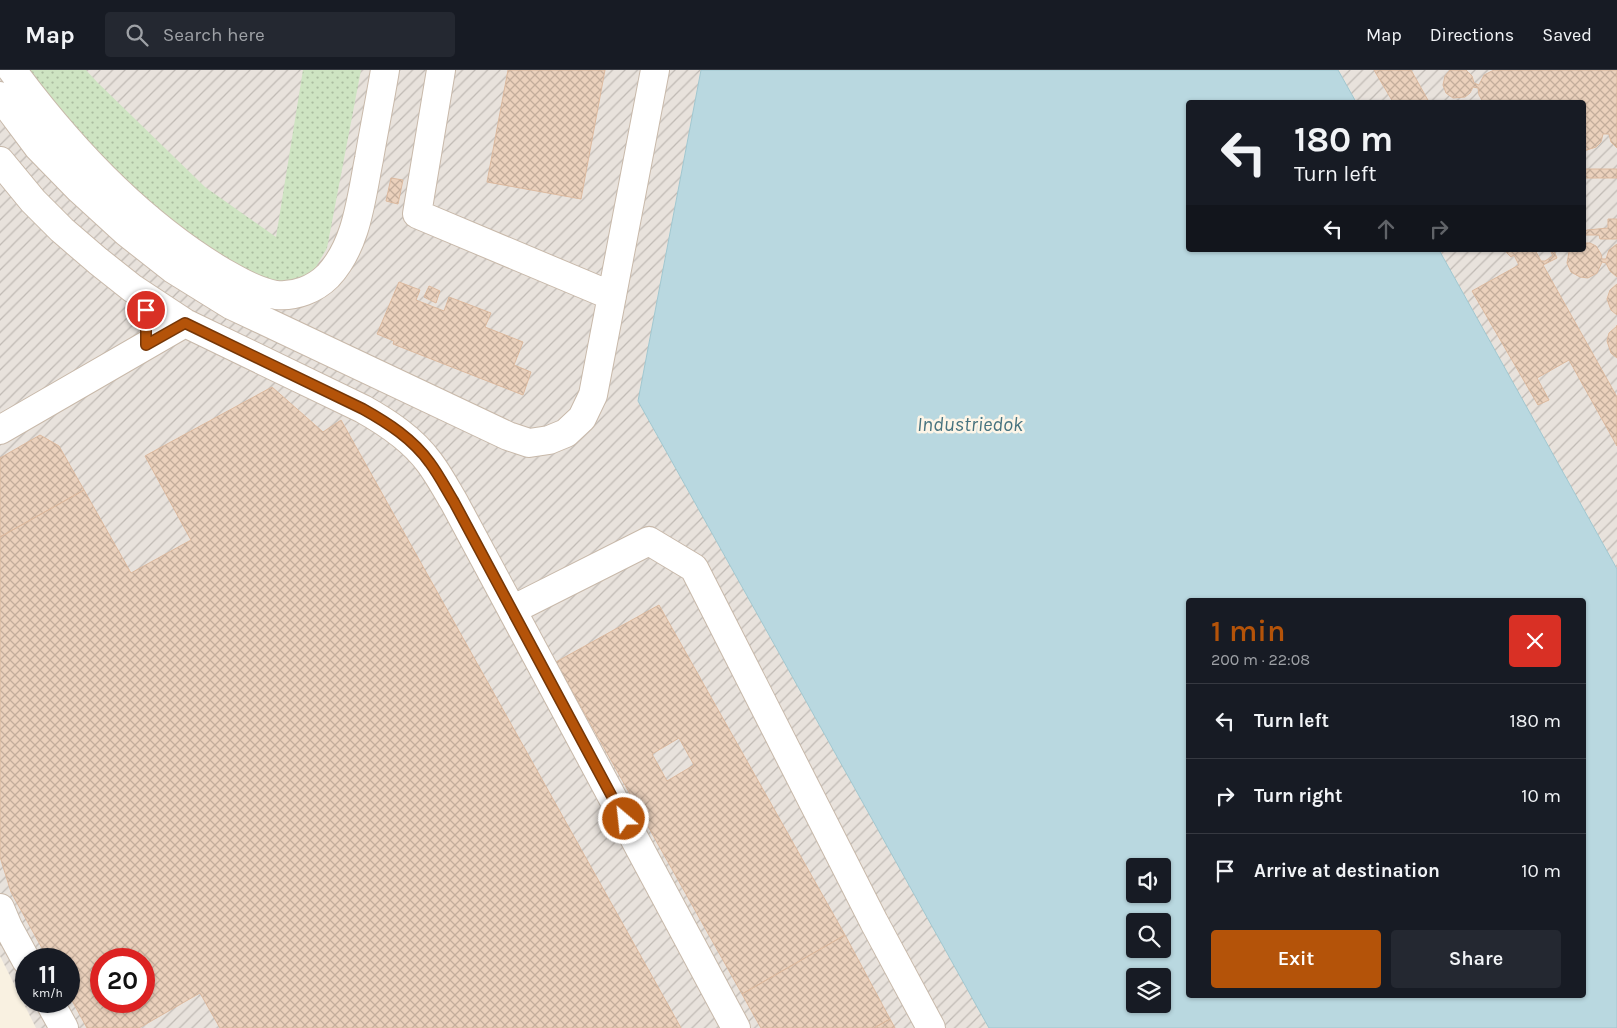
<!DOCTYPE html>
<html lang="en">
<head>
<meta charset="utf-8">
<style>
	body { margin:0; font-family:Karla,sans-serif; background:#242831; color:#f1f3f6; height:100vh; display:flex; flex-direction:column; font-size:19px; white-space:nowrap }
	* { box-sizing:border-box; margin:0 }
	p { font-size:16px; color:#9ea1a6 }
	.icon { flex:none; width:28px; height:28px; fill:none; stroke:currentColor; stroke-width:2; stroke-linecap:round; stroke-linejoin:round }
	.map { position:relative; flex:1; overflow:hidden }
	.drawer { position:absolute; left:1186px; top:528px; width:400px; height:400px; display:flex; flex-direction:column; background:#171b24; border-radius:5px; box-shadow:0 1px 4px #0004 }
	.drawer>* { flex:none }
	.hud { position:absolute; left:1186px; top:30px; width:400px; height:152px; border-radius:5px; box-shadow:0 1px 4px #0004; background:#171b24; color:#f1f3f6; overflow:hidden }
	.buttons { position:absolute; left:1126px; top:788px; display:grid; gap:10px }
	.buttons a { display:grid; place-items:center; width:45px; height:45px; border-radius:5px; background:#171b24; box-shadow:0 1px 4px #0004; font-size:25px }
	.speed { position:absolute; left:15px; top:878px; display:flex; gap:10px; font-size:25px; font-weight:700; text-align:center }
	.speed>* { display:grid; place-content:center; width:65px; height:65px; border-radius:50%; background:#171b24; box-shadow:0 1px 4px #0004; line-height:1 }
	.speed small { font-size:12px; font-weight:400 }
	.speed .limit { border:8px solid #d22; background:#fff; color:#111 }
	.pin { position:absolute; display:grid; place-items:center; width:42px; height:42px; color:#fff; margin:-21px; border:2px solid #fff; border-radius:50%; box-shadow:0 1px 5px #0007 }
	.me { position:absolute; width:55px; margin:-28px; rotate:332deg; stroke-linejoin:round; filter:drop-shadow(0 0 4px #0008) }
	.turn { display:flex; align-items:center; gap:18px; height:105px; padding:0 25px; font-size:22px }
	.turn .icon { width:65px; height:65px; stroke-width:2.5 }
	.turn b { display:block; font-size:35px; line-height:42px }
	.lanes { display:flex; align-items:center; height:48px; padding:0 25px; background:#0003; justify-content:center; gap:25px; direction:ltr }
	.lanes .off { opacity:.35 }
	.round { display:grid; place-items:center; flex:none; width:52px; height:52px; border-radius:5px; background:#242831 }
	.headline { display:flex; align-items:center; justify-content:space-between; height:85px; padding:0 25px }
	h1 { font-size:30px; font-weight:600; line-height:38px; color:#b45309 }
	.cta { display:flex; gap:10px; margin-top:auto; padding:10px 25px }
	.cta a { flex:1; height:58px; border-radius:5px; background:#b45309; color:#fff; font-size:20px; font-weight:600; line-height:58px; text-align:center }
	.cta a+a { background:#242831; color:#f1f3f6 }
	ul { padding:0; list-style:none }
	li { display:flex; align-items:center; gap:15px; height:75px; padding:0 25px; border-top:1px solid #363941 }
	li div { flex:1 }
	li b { display:block; font-size:19px }
	li em { font-style:normal }
	header { display:flex; align-items:center; gap:30px; box-sizing:border-box; height:70px; padding:0 25px; background:#171b24; border-bottom:1px solid #363941 }
	header strong { font-size:24px }
	nav { display:flex; gap:28px; margin-inline-start:auto; font-size:18px }
	.search { width:350px; height:45px; background:#242831; display:flex; align-items:center; gap:12px; box-sizing:border-box; padding:0 18px; border-radius:5px; color:#9ea1a6; font-size:19px }
	.map>svg:first-child { display:block }
	.industrial { fill:url(#industrial-furrows); fill-rule:evenodd }
	.grass { fill:url(#grass-dots) }
	.water { fill:#b9d8e0; stroke:#a0c7d0; fill-rule:evenodd }
	.building { fill:url(#building-cross-hatch); stroke:#dcb99e; fill-rule:evenodd }
	.lines { fill:none; stroke-linecap:round; stroke-linejoin:round }
	.minor-casing { stroke:#c8b9aa; stroke-width:30 }
	.minor { stroke:#fff; stroke-width:28 }
	.route-casing { stroke:#753606; stroke-width:12 }
	.route { stroke:#b45309; stroke-width:9 }
	.labels { text-anchor:middle; stroke-width:5; stroke-linejoin:round; paint-order:stroke }
	.water-label { font-size:20px; font-style:italic; fill:#47737f; stroke:#fdf5e7 }
</style>
</head>
<body>
<header>
<strong>Map</strong>
<div class="search"><svg class="icon" aria-label="search" viewBox="0 0 24 24"><circle cx="10" cy="10" r="6"/><path d="M15 15l6 6"/></svg>Search here</div>
<nav><a>Map</a><a>Directions</a><a>Saved</a></nav>
</header>
<div class="map">
<svg width="1617" height="958" viewBox="0 0 1617 958">
	<defs>
		<pattern id="industrial-furrows" width="10" height="10" patternUnits="userSpaceOnUse" patternTransform="scale(1.25)"><rect width="10" height="10" fill="#e8e2dc"/><path d="M-1 1l2-2M0 10L10 0M9 11l2-2" fill="none" stroke="#c0bab4"/></pattern>
		<pattern id="grass-dots" width="8" height="8" patternUnits="userSpaceOnUse" patternTransform="scale(1.25)"><rect width="8" height="8" fill="#cee4c2"/><path d="M2 2h.1M6 6h.1" fill="none" stroke="#abbca0" stroke-width="1.8" stroke-linecap="round"/></pattern>
		<pattern id="building-cross-hatch" width="8" height="8" patternUnits="userSpaceOnUse" patternTransform="scale(1.25)"><rect width="8" height="8" fill="#ebd1bc"/><path d="M0 0l8 8M0 8l8-8" fill="none" stroke="#c3ad9b"/></pattern>
	</defs>
	<rect width="100%" height="100%" fill="#f9f1e1"/>
	<path class="industrial" d="M0 0H701L638 331 989 958H36L0 886ZM26 889H69V931H26ZM101 889H144V931H101Z
		M1338 0H1617V499L1439 180H1584V32H1356Z"/>
	<path class="grass" d="M28 0H86L97 12 205 117 276 167 303 0H361L327 178 313 202 295 213 261 209 198 172 125 113 54 34Z"/>
	<path class="water" d="M701 0H1338L1356 32H1189V180H1439L1617 499V958H989L638 331ZM1189 530H1584V925H1189ZM1135 796H1162V824H1135ZM1135 851H1162V879H1135ZM1135 906H1162V934H1135Z"/>
	<path class="building" d="M508 0H605L581 129 487 112Z
		M1374 0H1411L1429 32H1393Z
		M1450 0H1466L1472 6 1474 13 1479 15 1484 5 1494 0H1617V78L1611 72 1609 64H1603L1601 72 1596 77 1584 81V32H1483L1479 25 1478 18 1473 17 1470 23 1465 27 1453 28 1446 23 1443 15 1445 6Z
		M1584 99H1617V108H1584Z
		M391 108 403 110 398 134 386 131Z
		M1608 149H1617V169H1600L1599 165H1584V162L1587 160 1608 158Z
		M1584 173H1590L1596 176 1601 184 1602 189H1606L1609 180 1617 174V207L1610 201 1606 193 1602 192 1597 203 1588 208 1580 207 1571 202 1567 193 1569 182 1570 180H1584Z
		M1504 180H1535L1541 191H1545L1553 186 1550 180H1557L1554 181 1557 188 1543 195 1617 327V376L1569 290 1537 308 1549 330 1538 335 1472 221 1519 195 1514 185 1511 187Z
		M399 212 420 220 416 230 444 241 449 227 491 243 485 257 523 272 514 295 531 302 523 325 393 274 394 271 377 264Z
		M1617 214V245L1611 240 1607 229 1610 220Z
		M429 216 440 221 436 233 424 227Z
		M1617 256V255V288L1611 283 1607 271 1609 263Z
		M272 317 323 362 341 350 681 958H220L200 923 139 958H87L69 925V889H48L11 822 0 787V467L84 420 131 503 191 470 145 386ZM101 889H144V931H101Z
		M40 365 59 376 84 420 0 467V388Z
		M659 535 845 865 742 924 556 592ZM679 668 694 695 667 711 652 684Z
		M845 865 890 949 874 958H761L742 924Z
		M890 949 895 958H874Z"/>
	<g class="lines">
		<g class="minor-casing">
			<path id="minor" d="M12 0C69 77 138 151 221 201 237 210 257 222 276 225 295 227 315 219 328 206 357 175 361 129 369 89 374 60 380 30 385 0
				M441 0 417 144 612 226
				M0 26 38 77 79 119 126 162 173 199 231 235 508 366 529 373 549 370 566 363 582 348 593 325 655 0
				M0 91 33 131 62 160 98 191 132 218 185 253 363 339C388 353 412 369 429 392 439 405 446 419 454 432L736 958
				M0 360 185 253
				M512 540 649 471 694 498 874 852 931 958
				M0 838 8 857 26 890
				M49 931 64 958"/>
		</g>
		<use href="#minor" class="minor"/>
	</g>
	<g class="lines">
		<g class="route-casing">
			<path id="route" d="M146 240V275L185 253 363 339C388 353 413 369 430 393 439 405 446 419 454 432L624 749"/>
		</g>
		<use href="#route" class="route"/>
	</g>
	<g class="labels">
		<g class="water-label">
			<text x="970" y="361">Industriedok</text>
		</g>
	</g>
</svg>
<div class="buttons">
<a><svg class="icon" aria-label="sound" viewBox="0 0 24 24"><path d="M4 9h4l5-4v14l-5-4H4zM17 9q2 3 0 6"/></svg></a>
<a><svg class="icon" aria-label="search" viewBox="0 0 24 24"><circle cx="10" cy="10" r="6"/><path d="M15 15l6 6"/></svg></a>
<a><svg class="icon" aria-label="layers" viewBox="0 0 24 24"><path d="M12 4l9 5-9 5-9-5zM3 14l9 5 9-5"/></svg></a>
</div>
<div class="speed"><div>11<small>km/h</small></div><div class="limit">20</div></div>
<div class="pin" style="left:146px;top:240px;background:#d93025"><svg class="icon" aria-label="arrive" viewBox="0 0 24 24"><path d="M6 21V4h12l-3 4 3 4H6"/></svg></div>
<svg class="me" style="left:624px;top:749px" viewBox="-20 -20 40 40"><circle r="17" fill="#b45309" stroke="#fff" stroke-width="3"/><path d="M0-11L8 9 0 5-8 9z" fill="#fff"/></svg>
<div class="hud">
<div class="turn"><svg class="icon" aria-label="left" viewBox="0 0 24 24"><path d="M17 20v-9H6M10 6l-5 5 5 5"/></svg><div><b>180 m</b>Turn left</div></div>
<div class="lanes"><svg class="icon" aria-label="left" viewBox="0 0 24 24"><path d="M17 20v-9H6M10 6l-5 5 5 5"/></svg><svg class="icon off" aria-label="ahead" viewBox="0 0 24 24"><path d="M12 20V5M6 11l6-6 6 6"/></svg><svg class="icon off" aria-label="right" viewBox="0 0 24 24"><path d="M7 20v-9h11M14 6l5 5-5 5"/></svg></div>
</div>
<section class="drawer">
<div class="headline"><div><h1>1 min</h1><p>200 m · 22:08</p></div><a class="round" style="background:#d93025;color:#fff"><svg class="icon" aria-label="close" viewBox="0 0 24 24"><path d="M6 6l12 12M18 6L6 18"/></svg></a></div>
<ul>
<li><svg class="icon" aria-label="left" viewBox="0 0 24 24"><path d="M17 20v-9H6M10 6l-5 5 5 5"/></svg><div><b>Turn left</b></div><em>180 m</em></li>
<li><svg class="icon" aria-label="right" viewBox="0 0 24 24"><path d="M7 20v-9h11M14 6l5 5-5 5"/></svg><div><b>Turn right</b></div><em>10 m</em></li>
<li><svg class="icon" aria-label="arrive" viewBox="0 0 24 24"><path d="M6 21V4h12l-3 4 3 4H6"/></svg><div><b>Arrive at destination</b></div><em>10 m</em></li>
</ul>
<div class="cta"><a>Exit</a><a>Share</a></div>
</section>
</div>
</body>
</html>
